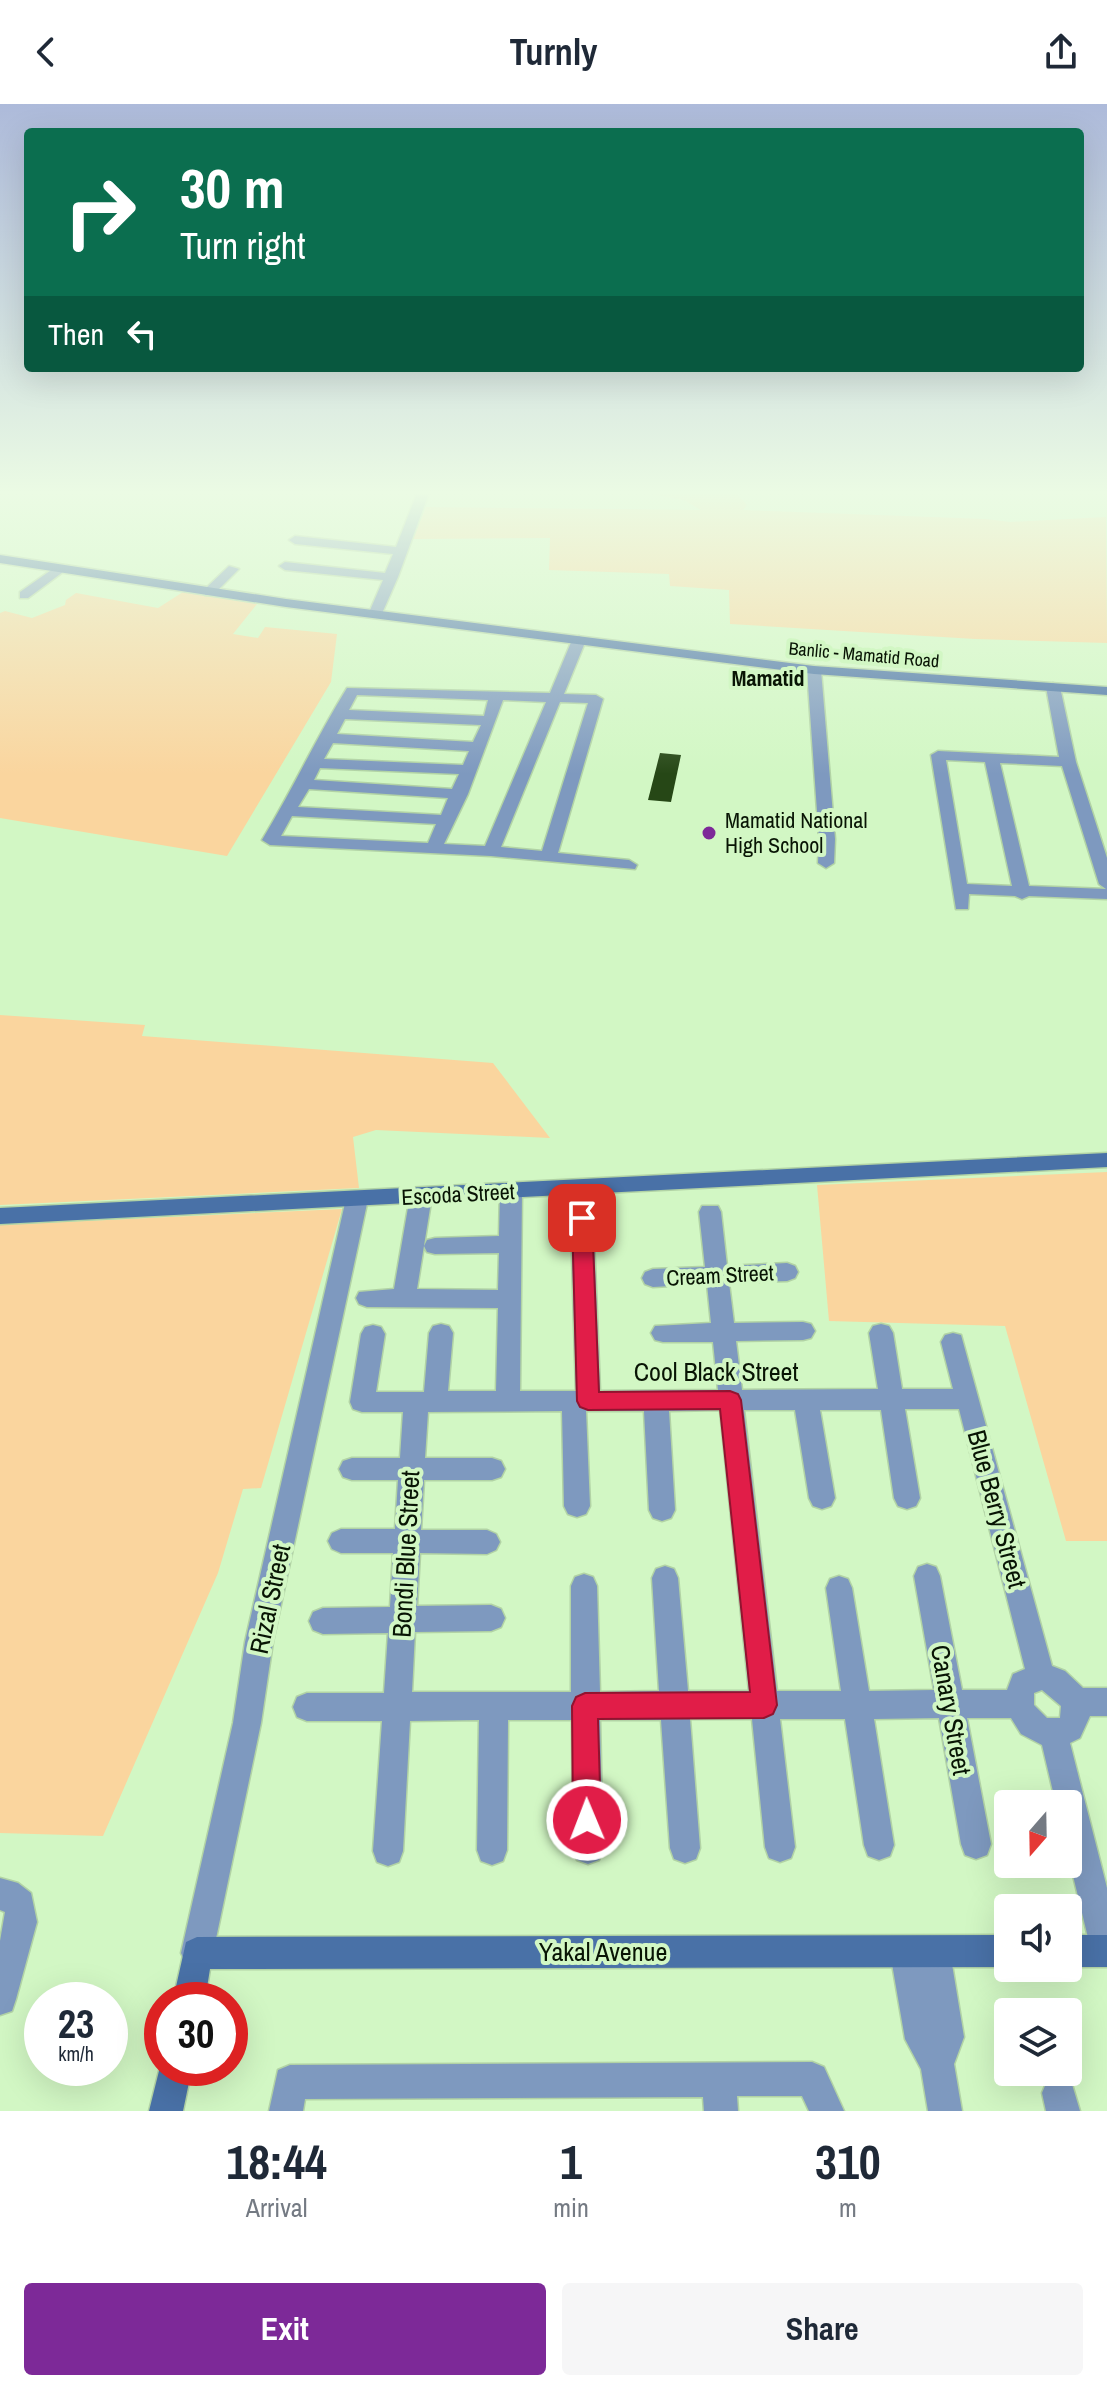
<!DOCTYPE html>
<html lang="en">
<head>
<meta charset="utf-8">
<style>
	body { margin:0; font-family:"Archivo Narrow",sans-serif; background:#f6f6f7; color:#1f2937; height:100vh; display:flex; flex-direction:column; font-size:30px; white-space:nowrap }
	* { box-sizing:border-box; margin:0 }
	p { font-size:26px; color:#747a83 }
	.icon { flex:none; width:44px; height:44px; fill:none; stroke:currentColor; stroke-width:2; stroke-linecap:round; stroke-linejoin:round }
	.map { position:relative; height:2007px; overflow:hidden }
	.drawer { display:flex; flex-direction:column; background:#fff; flex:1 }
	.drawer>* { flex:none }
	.top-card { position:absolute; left:24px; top:24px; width:1060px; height:244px; border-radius:8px; box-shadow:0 8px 32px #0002; background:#0b6e4f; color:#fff; overflow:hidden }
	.needle { width:52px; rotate:200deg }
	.tools { position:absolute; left:994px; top:1686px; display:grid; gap:16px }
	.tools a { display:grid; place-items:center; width:88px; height:88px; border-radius:8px; background:#fff; box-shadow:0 8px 32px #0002; font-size:40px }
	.speed { position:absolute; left:24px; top:1878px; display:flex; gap:16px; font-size:40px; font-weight:700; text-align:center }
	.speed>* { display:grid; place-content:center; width:104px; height:104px; border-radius:50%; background:#fff; box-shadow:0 8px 32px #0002; line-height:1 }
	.speed small { font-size:20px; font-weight:400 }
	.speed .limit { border:12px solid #d22; background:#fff; color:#111 }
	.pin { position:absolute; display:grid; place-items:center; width:68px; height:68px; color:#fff; margin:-34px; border-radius:16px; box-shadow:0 4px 12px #0006 }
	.me { position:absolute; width:88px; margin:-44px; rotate:359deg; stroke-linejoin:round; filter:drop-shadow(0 0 6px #0008) }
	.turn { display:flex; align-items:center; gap:28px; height:168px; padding:0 24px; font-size:36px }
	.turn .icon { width:104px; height:104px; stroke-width:2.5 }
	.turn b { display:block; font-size:56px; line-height:68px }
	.then { display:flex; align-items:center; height:76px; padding:0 24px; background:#0003; gap:16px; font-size:30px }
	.eta { display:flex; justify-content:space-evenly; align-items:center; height:136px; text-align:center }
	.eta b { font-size:48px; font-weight:700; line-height:56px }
	.cta { display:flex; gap:16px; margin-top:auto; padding:16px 24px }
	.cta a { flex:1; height:92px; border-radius:8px; background:#7d2998; color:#fff; font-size:32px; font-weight:700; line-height:92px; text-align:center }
	.cta a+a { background:#f6f6f7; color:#1f2937 }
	header { display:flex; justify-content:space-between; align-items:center; height:104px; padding:0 24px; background:#fff; font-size:36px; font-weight:700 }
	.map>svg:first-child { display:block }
	.green { fill:#fad59e }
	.building { fill:#264716 }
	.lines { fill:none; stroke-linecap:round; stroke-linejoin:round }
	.street-casing { stroke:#b2d3a5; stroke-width:3 }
	.secondary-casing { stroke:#b2d3a5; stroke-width:3 }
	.street { fill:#7e99bf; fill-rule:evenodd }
	.secondary { fill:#4971a7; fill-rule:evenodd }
	.route { fill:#e11d48; stroke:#92132f; stroke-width:2 }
	.poi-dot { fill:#7d2998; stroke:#d2f7c4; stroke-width:3 }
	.labels { text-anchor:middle; stroke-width:8; stroke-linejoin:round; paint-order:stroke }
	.far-street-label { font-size:18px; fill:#081404; stroke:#d2f7c4 }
	.far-quarter-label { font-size:22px; font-weight:bold; fill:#081404; stroke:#d2f7c4 }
	.poi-label { font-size:22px; fill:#081404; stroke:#d2f7c4; text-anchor:start }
	.street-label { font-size:22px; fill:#081404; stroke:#d2f7c4 }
	.near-street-label { font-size:26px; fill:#081404; stroke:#d2f7c4 }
</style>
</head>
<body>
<header><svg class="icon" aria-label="back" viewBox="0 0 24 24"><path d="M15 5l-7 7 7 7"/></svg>Turnly<svg class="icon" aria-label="share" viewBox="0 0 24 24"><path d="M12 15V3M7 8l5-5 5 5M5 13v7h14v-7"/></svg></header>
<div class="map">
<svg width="1107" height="2007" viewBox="0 0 1107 2007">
	<rect width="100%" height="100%" fill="#d2f7c4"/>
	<path class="green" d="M646 389H736L747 401 743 406 986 415 1010 418 1106 413 1107 539 975 535 730 520 729 486 670 482 669 470 549 466 550 434 413 435 426 403 701 406 684 396Z
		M183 488 257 500 233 530 258 534 265 523 337 530 331 578 227 752 0 714V509L5 507 32 514 65 501 66 496 76 489 158 504Z
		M0 911 145 921 142 932 493 959 550 1034 376 1026 353 1033 359 1084 0 1101Z
		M1107 1068V1437H1066L1005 1222 829 1217 817 1081Z
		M342 1105 261 1384 243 1385 218 1469 103 1732 0 1729V1121Z"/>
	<path class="building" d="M660 649 681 651 671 698 648 696Z"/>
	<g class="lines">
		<g class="street-casing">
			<path id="street" d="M417 389H429L398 473 380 514 368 511 383 476 285 466 279 462 285 458 385 469 393 450 295 440 289 436 295 432 396 443Z
				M57 462 67 465 28 494H20V488Z
				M229 462 239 465 213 491H205V485Z
				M579 532 586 536 564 590 596 591 603 595 558 749 629 756 637 761 635 765 491 752 270 741 262 736C294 683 316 634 347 584L550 589 572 536ZM357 591 488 596 484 612 349 606ZM503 596 546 598 485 742 444 740 468 690ZM560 598 588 599 542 747 501 743ZM345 615 481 621 473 638 337 630ZM333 639 469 647 463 661 324 655ZM320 664 459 670 452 685 314 676ZM309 685 448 694 441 711 298 703ZM292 712 436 720 428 739 281 732Z
				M814 562 821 566 835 735 834 759 826 764 818 759 819 735 807 566Z
				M1053 579 1060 583 1076 658 1107 754V795L1029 792 1022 795 1015 792 969 790 968 805H956L931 651 938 647 1059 653 1046 583ZM946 656 985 658 1012 782 967 780ZM1000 659 1062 662 1099 780 1106 785 1029 782Z
				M581 1076 588 1079 592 1084 600 1287 718 1286 713 1238H663L655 1236 651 1229 655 1222 711 1219 707 1180 653 1183 645 1180 642 1174 645 1168 653 1165 705 1163 699 1108 702 1102H718L721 1108 727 1162 787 1159 795 1162 798 1168 795 1174 787 1177 729 1179 734 1219 803 1218 811 1220 815 1227 811 1234 803 1236 736 1237 742 1286 878 1285 869 1229 873 1222 881 1220 889 1222 893 1229 902 1285H953L941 1238 945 1231 953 1229 961 1231 1052 1562 1065 1567 1083 1584H1107V1612H1090L1080 1634 1070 1639 1107 1784V1862L1096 1857 1091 1846 1068 1751V1700H1056L1042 1641 1021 1630 1011 1614H967L991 1740 987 1751 976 1755 965 1751 961 1740 939 1614 874 1615 894 1741 890 1752 879 1756 868 1752 864 1741 845 1615H780L795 1743 791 1754 780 1758 769 1754 765 1743 752 1615H690L700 1744 696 1755 685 1759 674 1755 670 1744 661 1616H600L603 1745 599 1756 588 1760 577 1756 573 1745 572 1616H508L507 1746 503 1757 492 1761 481 1757 477 1746 479 1616 410 1617 403 1747 399 1758 388 1762 377 1758 373 1747 382 1617H307L297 1613 293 1603 297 1593 307 1589H384L388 1529 323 1530 313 1526 309 1517 313 1508 323 1504 390 1503 393 1449H341L332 1445 328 1437 332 1429 341 1425H395L398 1376H352L343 1373 339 1365 343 1357 352 1354H400L403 1308H362L353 1305 350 1298 361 1230 365 1223 373 1221 381 1223 385 1230 376 1288H424L429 1229 433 1222 441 1220 449 1222 453 1229 448 1287H496L498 1204 367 1203 359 1200 356 1194 359 1188 394 1185 410 1092 413 1086H429L432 1092 417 1185 498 1186 499 1149 435 1150 427 1148 424 1142 427 1136 435 1134 499 1132 500 1087 504 1081H518L522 1087 520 1287H576L570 1084 574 1079ZM905 1305H959L1025 1565 1013 1570 1007 1586H962L940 1472 936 1463 927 1460 918 1463 914 1472 934 1586 869 1587 852 1484 848 1475 839 1472 830 1475 826 1484 841 1587H777L744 1306H795L809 1394 813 1402 822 1405 831 1402 835 1394 820 1306H881L894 1394 898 1402 907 1405 916 1402 920 1394ZM720 1306 749 1587H688L678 1474 674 1465 665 1462 656 1465 652 1474 659 1587 600 1588 597 1482 593 1473 584 1470 575 1473 571 1482V1588H412L415 1528 491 1527 501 1523 505 1514 501 1505 491 1501 417 1502 420 1449 487 1450 496 1446 500 1438 496 1430 487 1426H421L424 1376H492L501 1373 505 1365 501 1357 492 1354H425L428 1308 562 1307 564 1402 568 1410 577 1413 586 1410 590 1402 586 1307H644L649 1406 653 1414 662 1417 671 1414 675 1406 669 1307ZM1042 1586 1061 1602 1060 1614H1047L1034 1601V1589Z
				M357 1087 365 1089 368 1095 273 1538 261 1619 213 1849 208 1860 197 1865 186 1860 181 1849 233 1619 245 1538 346 1095 349 1089Z
				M0 1774 18 1779 31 1789 37 1818 16 1895 12 1907 0 1911V1837L5 1808 0 1806Z
				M906 1832 917 1837 920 1843 923 1837 934 1832 945 1837 950 1848 964 1933 954 1960 962 2007H928L921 1965 905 1935 890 1848 895 1837Z
				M812 1958 824 1963 844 2007H809L802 1992H737L738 2007H704L703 1993 305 1995 303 2007H269L278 1966 290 1961Z
				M1059 1972 1071 1977 1080 2007H1046L1042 1989 1047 1977Z"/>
		</g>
		<g class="secondary-casing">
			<path id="secondary" d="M0 451 286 495 814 562 1107 583V591L814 570 286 503 0 459Z
				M1107 1049V1063L0 1120V1104Z
				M1008 1831V1863L210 1865 205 1896H173L186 1838 197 1833Z
				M1068 1831H1107V1863H1068Z
				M162 1955V1964H192L183 2007H149Z"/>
		</g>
		<use href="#street" class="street"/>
		<use href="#secondary" class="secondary"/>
	</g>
	<linearGradient id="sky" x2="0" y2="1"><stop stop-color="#adbada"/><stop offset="0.58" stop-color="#ebfbe4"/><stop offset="1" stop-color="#ebfbe4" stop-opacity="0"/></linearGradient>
	<rect width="1107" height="670" fill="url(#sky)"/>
	<path class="route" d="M582 1107 589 1109 592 1114 599 1288 730 1287 738 1290 741 1296 777 1601 773 1610 764 1614 598 1615 601 1716 597 1726 587 1730 577 1726 573 1716 572 1602 576 1593 585 1589 750 1588 720 1305 588 1306 580 1303 577 1297 572 1114 575 1109Z"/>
	<circle class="poi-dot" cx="709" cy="729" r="8"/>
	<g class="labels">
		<g class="far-street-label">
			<text transform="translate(864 551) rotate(5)" y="6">Banlic - Mamatid Road</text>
		</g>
		<g class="far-quarter-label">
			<text x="768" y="582">Mamatid</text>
		</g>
		<g class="poi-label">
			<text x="725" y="724">Mamatid National<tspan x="725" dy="25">High School</tspan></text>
		</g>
		<g class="street-label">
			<text transform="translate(458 1090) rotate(-3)" y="8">Escoda Street</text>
			<text transform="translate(720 1171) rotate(-3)" y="8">Cream Street</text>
		</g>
		<g class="near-street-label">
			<text x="716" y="1277">Cool Black Street</text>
			<text transform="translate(997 1405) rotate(75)" y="9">Blue Berry Street</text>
			<text transform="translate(406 1450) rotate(-87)" y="9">Bondi Blue Street</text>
			<text transform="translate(270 1495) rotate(-78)" y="9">Rizal Street</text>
			<text transform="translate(951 1606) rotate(80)" y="9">Canary Street</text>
			<text x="603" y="1857">Yakal Avenue</text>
		</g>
	</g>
</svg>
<div class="tools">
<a><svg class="needle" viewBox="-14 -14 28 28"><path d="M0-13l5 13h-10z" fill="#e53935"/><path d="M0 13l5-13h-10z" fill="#747a83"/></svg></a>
<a><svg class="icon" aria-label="sound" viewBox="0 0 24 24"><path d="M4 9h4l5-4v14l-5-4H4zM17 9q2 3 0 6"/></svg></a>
<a><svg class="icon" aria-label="layers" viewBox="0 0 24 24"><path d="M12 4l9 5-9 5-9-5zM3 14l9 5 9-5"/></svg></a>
</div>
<div class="speed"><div>23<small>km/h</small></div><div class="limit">30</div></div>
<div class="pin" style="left:582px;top:1114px;background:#d93025"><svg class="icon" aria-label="arrive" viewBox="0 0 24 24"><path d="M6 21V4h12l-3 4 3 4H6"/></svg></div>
<svg class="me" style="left:587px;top:1716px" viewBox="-20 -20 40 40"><circle r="17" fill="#e11d48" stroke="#fff" stroke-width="3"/><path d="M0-11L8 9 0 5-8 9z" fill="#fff"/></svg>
<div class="top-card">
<div class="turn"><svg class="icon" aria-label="right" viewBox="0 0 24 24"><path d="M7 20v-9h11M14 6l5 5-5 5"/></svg><div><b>30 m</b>Turn right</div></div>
<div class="then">Then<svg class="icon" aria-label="left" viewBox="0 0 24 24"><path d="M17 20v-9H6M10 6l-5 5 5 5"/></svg></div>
</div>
</div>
<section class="drawer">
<div class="eta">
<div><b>18:44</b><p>Arrival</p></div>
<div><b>1</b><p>min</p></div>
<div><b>310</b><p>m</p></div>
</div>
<div class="cta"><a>Exit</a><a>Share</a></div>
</section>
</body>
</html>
